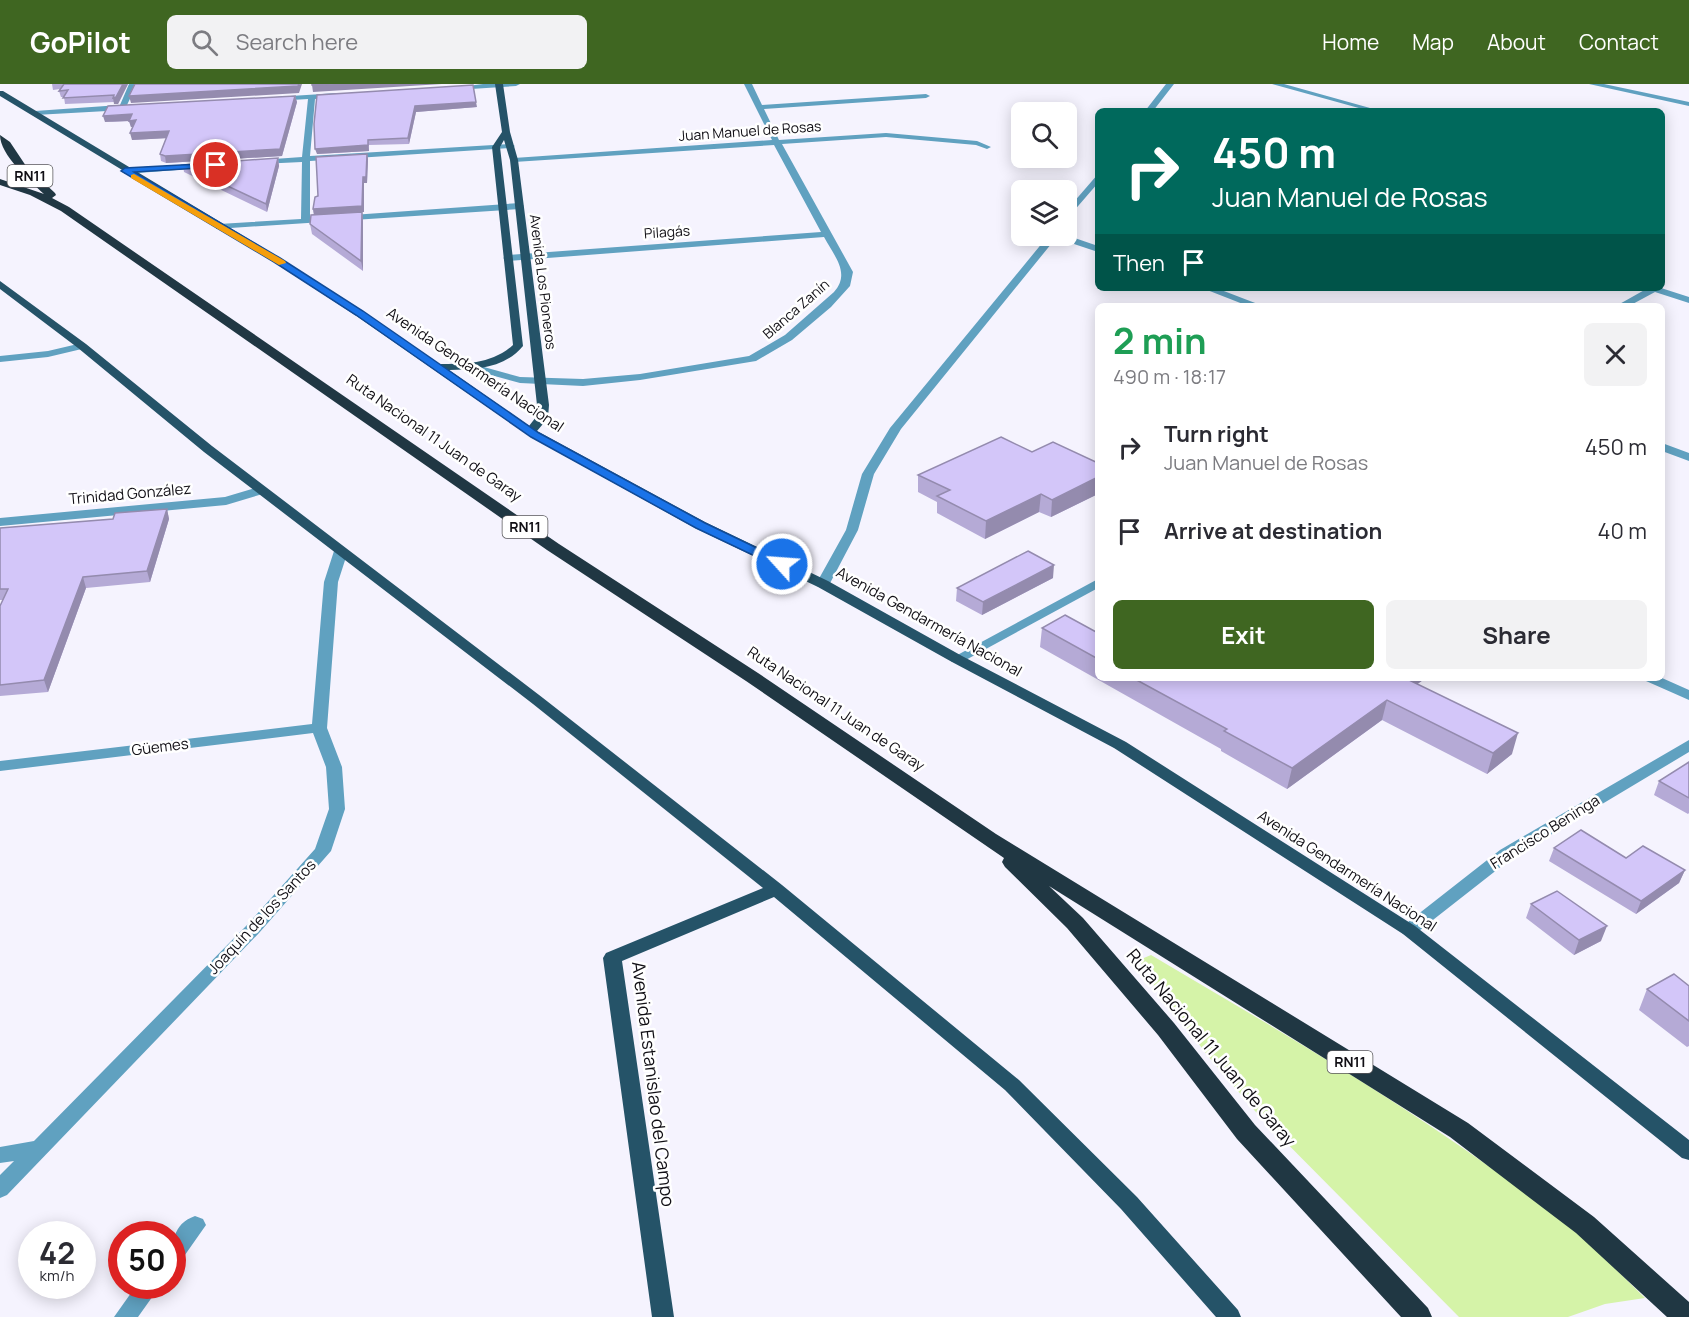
<!DOCTYPE html>
<html lang="en">
<head>
<meta charset="utf-8">
<style>
	body { margin:0; font-family:Manrope,sans-serif; background:#f2f2f3; color:#2b2b33; height:100vh; display:flex; flex-direction:column; font-size:22px; white-space:nowrap }
	* { box-sizing:border-box; margin:0 }
	p { font-size:20px; color:#7c7c81 }
	.icon { flex:none; width:33px; height:33px; fill:none; stroke:currentColor; stroke-width:2; stroke-linecap:round; stroke-linejoin:round }
	.map { position:relative; flex:1; overflow:hidden }
	.panel { position:absolute; left:1095px; top:219px; width:570px; height:378px; display:flex; flex-direction:column; background:#fff; border-radius:9px; box-shadow:0 3px 15px #0003 }
	.panel>* { flex:none }
	.hud { position:absolute; left:1095px; top:24px; width:570px; height:183px; border-radius:9px; box-shadow:0 3px 15px #0003; background:#00695c; color:#fff; overflow:hidden }
	.controls { position:absolute; left:1011px; top:18px; display:grid; gap:12px }
	.controls a { display:grid; place-items:center; width:66px; height:66px; border-radius:9px; background:#fff; box-shadow:0 3px 15px #0003; font-size:30px }
	.speed { position:absolute; left:18px; top:1137px; display:flex; gap:12px; font-size:30px; font-weight:700; text-align:center }
	.speed>* { display:grid; place-content:center; width:78px; height:78px; border-radius:50%; background:#fff; box-shadow:0 3px 15px #0003; line-height:1 }
	.speed small { font-size:15px; font-weight:400 }
	.speed .limit { border:9px solid #d22; background:#fff; color:#111 }
	.pin { position:absolute; display:grid; place-items:center; width:51px; height:51px; color:#fff; margin:-26px; border:3px solid #fff; border-radius:50%; box-shadow:0 2px 6px #0007 }
	.me { position:absolute; width:66px; margin:-33px; rotate:296deg; stroke-linejoin:round; filter:drop-shadow(0 0 4px #0008) }
	.turn { display:flex; align-items:center; gap:21px; height:126px; padding:0 18px; font-size:27px }
	.turn .icon { width:78px; height:78px; stroke-width:2.5 }
	.turn b { display:block; font-size:42px; line-height:51px }
	.then { display:flex; align-items:center; height:57px; padding:0 18px; background:#0003; gap:12px; font-size:22px }
	.round { display:grid; place-items:center; flex:none; width:63px; height:63px; border-radius:9px; background:#f2f2f3 }
	.summary { display:flex; align-items:center; justify-content:space-between; height:102px; padding:0 18px }
	h1 { font-size:36px; font-weight:700; line-height:45px; color:#1e9e55 }
	.action { display:flex; gap:12px; margin-top:auto; padding:12px 18px }
	.action a { flex:1; height:69px; border-radius:9px; background:#3f6621; color:#fff; font-size:24px; font-weight:700; line-height:69px; text-align:center }
	.action a+a { background:#f2f2f3; color:#2b2b33 }
	ul { padding:0; list-style:none }
	li { display:flex; align-items:center; gap:18px; height:84px; padding:0 18px }
	li div { flex:1 }
	li b { display:block; font-size:22px }
	li em { font-style:normal }
	header { display:flex; align-items:center; gap:36px; box-sizing:border-box; height:84px; padding:0 30px; background:#3f6621; color:#fff }
	header strong { font-size:28px }
	nav { display:flex; gap:33px; margin-inline-start:auto; font-size:21px }
	.search { width:420px; height:54px; background:#f2f2f3; display:flex; align-items:center; gap:15px; box-sizing:border-box; padding:0 21px; border-radius:9px; color:#7c7c81; font-size:22px }
	.map>svg:first-child { display:block }
	.green { fill:#d5f3a8 }
	.lines { fill:none; stroke-linecap:round; stroke-linejoin:round }
	.minor { fill:#60a1c0; fill-rule:evenodd }
	.major { fill:#255368; fill-rule:evenodd }
	.highway { fill:#203743; fill-rule:evenodd }
	.wall { fill:#b5aad6 }
	.shaded-wall { fill:#948bae }
	.building { fill:#d3c6f9; stroke:#948bae; stroke-width:1.5 }
	.route { fill:#1a73e8; stroke:#114b97; stroke-width:1.5 }
	.slow { fill:#f59e0b }
	.labels { text-anchor:middle; stroke-width:5; stroke-linejoin:round; paint-order:stroke }
	.far-street-label { font-size:14px; fill:#110f15; stroke:#fff }
	.shield { fill:#fff; stroke:#58575b; stroke-width:1.5 }
	.shield-label { font-size:14px; font-weight:bold; fill:#110f15 }
	.street-label { font-size:15px; fill:#110f15; stroke:#fff }
	.near-street-label { font-size:18px; fill:#110f15; stroke:#fff }
</style>
</head>
<body>
<header>
<strong>GoPilot</strong>
<div class="search"><svg class="icon" aria-label="search" viewBox="0 0 24 24"><circle cx="10" cy="10" r="6"/><path d="M15 15l6 6"/></svg>Search here</div>
<nav><a>Home</a><a>Map</a><a>About</a><a>Contact</a></nav>
</header>
<div class="map">
<svg width="1689" height="1233" viewBox="0 0 1689 1233">
	<rect width="100%" height="100%" fill="#f5f3fe"/>
	<path class="green" d="M1151 871C1295 956 1441 1040 1572 1145 1598 1166 1621 1191 1645 1214L1605 1220 1568 1233H1459L1255 1027 1208 972 1148 894 1139 876Z"/>
	<g class="lines">
		<path class="minor" d="M129 0H137L127 21 129 23 125 26 35 31 31 29 35 27 120 21Z
			M483 0H520L516 2 455 6 451 4Z
			M744 0H752L762 21 926 10 930 12 926 14 764 25 779 56 886 49 977 57 991 63 987 65 976 61 886 53 782 60 853 188 850 202 831 223 792 256 756 277 640 296 583 302 520 299 469 285 468 283 473 280 520 293 583 295 640 290 749 272 785 251 834 208C851 189 834 172 824 153L508 177 503 174 508 171 821 148 774 61 514 78 510 76 514 74 772 56Z
			M1166 0H1174L1153 27H1145Z
			M1272 0H1284L1370 24 1366 26Z
			M1589 0H1604L1689 18V22Z
			M338 9 341 13 315 15 310 72 511 60 515 62 511 64 310 77V134L520 119 524 122 520 125 216 145V141L219 140 301 135 302 78 260 80 256 78 260 76 302 73 308 15 275 17 271 15 275 13Z
			M206 80 207 82 203 84 125 90 121 87 125 84Z
			M1098 90V99L1066 136V127Z
			M1066 151 1098 162V168L1056 154 901 345 874 390 858 446 828 503H818L816 500 846 446 862 390 890 344 1048 152Z
			M1202 204H1216L1263 222H1248Z
			M1648 204H1661L1689 213V219L1655 208 1629 222H1616Z
			M82 259 87 262 86 264 48 273 0 278V272L48 267Z
			M1662 359 1689 369V377L1662 367Z
			M262 402 268 406 266 409 226 421 0 442V434L225 413Z
			M341 463 348 467 338 498 327 644 342 683 345 725 331 767 259 849 7 1111 0 1114V1091L14 1077 0 1079V1063L34 1057 247 841 315 765 329 725 326 683 313 649 0 687V677L312 640 324 498 334 467Z
			M1098 495V504L962 578H952L950 575Z
			M1644 594H1662L1689 606V616L1646 597Z
			M1689 656V668L1512 774 1415 850 1409 852 1403 850 1400 846 1403 842 1500 766Z
			M195 1132 203 1135 206 1141 180 1178 172 1180C172 1160 172 1140 195 1132Z
			M136 1202H160L138 1233H114Z"/>
		<path class="major" d="M495 0H503L510 48 518 76 549 321 548 334 537 347 705 438 828 497 962 572 1126 658 1415 842 1689 1056V1076L1682 1074 1403 850 1114 664 952 578 818 503 695 444 531 353 355 231 274 178 0 12V7H3L280 174 439 280C466 280 492 280 513 261L492 63 502 48ZM504 56 510 76 537 321 536 333 529 342 449 286C476 286 505 284 523 262L500 63Z
			M0 197 86 260 212 362 543 614 782 801 1019 996 1137 1113 1238 1226 1241 1233H1216L1121 1125 1005 1006 774 813 622 877 674 1233H652L603 874 606 869 763 804 533 620 204 368 78 264 0 205Z"/>
		<path class="highway" d="M0 51 10 58 26 82 55 109 56 111 52 114 69 123 559 460 758 589 996 750 1468 1039 1594 1133 1689 1218V1233H1667L1576 1149 1450 1053 1049 802 1083 834 1174 939 1255 1041 1428 1224 1432 1233H1401L1237 1055 1158 951 1067 844 1005 783 1002 778 1004 774 746 597 547 466 61 127 30 111 0 101V95L44 110C30 97 0 71 0 51Z"/>
	</g>
	<path class="wall" d="M52 0H128L118 20H114V18L65 20 64 13H61L59 7 60 5 53 6Z
		M317 11 477 23 416 28 409 60 369 61V67L317 70Z
		M295 12 297 18 282 72 166 79 161 77 160 70 166 54 132 56 133 43H131L129 37 105 38Z
		M367 70 368 75 367 99H364V128H362L363 138V187L312 150 310 140 314 131 313 125 318 112Z
		M278 74 279 82 267 128 184 88 183 81Z
		M1032 368 1098 379V410L1051 433 1039 428 985 455 937 429V418L918 408V391Z
		M167 425 169 435 150 498 86 504 48 608 0 612V522L3 516H0V444L113 435Z
		M1053 494 982 531 956 517 957 504Z
		M1042 544 1098 549V594H1426L1417 600 1512 670 1487 690 1382 636 1287 705 1221 667V665L1040 563Z
		M1689 678V729L1688 730 1654 711 1659 697Z
		M1554 764 1626 774 1685 786 1679 799 1636 830 1549 777Z
		M1531 820 1601 857 1574 871 1526 834Z
		M1689 902V962L1687 963 1639 926 1647 905Z"/>
	<path class="shaded-wall" d="M123 0H128L118 20H114L113 14Z
		M302 0 299 9 131 19 129 12Z
		M334 0H442L313 8 312 1Z
		M295 12 297 18 282 72 166 79 165 72Z
		M476 18 477 23 416 28 409 60 408 54 415 22Z
		M132 30 136 36 138 43H131L129 37 105 38 103 32Z
		M169 47 170 54 132 56 130 49Z
		M368 56 369 67 317 70 315 65Z
		M367 70 368 75 367 99H364V128H362L363 138V187L361 177 314 131 313 125 363 93Z
		M278 74 279 82 267 128 266 120Z
		M1098 393V410L1051 433 1052 416Z
		M1041 410 1039 428 985 455 986 437Z
		M167 425 169 435 150 498 147 487Z
		M1054 481 1053 494 982 531 983 518Z
		M83 493 86 504 48 608 44 596Z
		M1403 594H1426L1399 613Z
		M1387 616 1382 636 1287 705 1292 684Z
		M1518 649 1512 670 1487 690 1493 669Z
		M1685 786 1679 799 1636 830 1641 817Z
		M1607 842 1601 857 1574 871 1579 856Z"/>
	<path class="building" d="M64 0H123L116 13 113 14 114 11 63 14 68 6 59 7Z
		M135 0H299L298 2 129 12Z
		M312 0H334L312 1Z
		M473 1 476 18 415 22 408 54 368 56V61L315 65 314 40 317 11Z
		M295 12 280 65 165 72 160 70 169 47 130 49 136 36 129 37 132 30 103 32 108 22Z
		M367 70 366 93H363L362 122 313 125 315 113 318 112 316 73Z
		M278 74 266 120 183 81Z
		M362 128 361 177 310 140 311 131Z
		M1001 353 1032 368 1053 358 1098 379V393L1052 416 1041 410 986 437 937 412 950 406 918 391Z
		M167 425 147 487 83 493 44 596 0 601V522L8 505H0V444L113 435 115 429Z
		M1028 467 1054 481 983 518 957 504Z
		M1065 531 1098 549V575L1042 544Z
		M1133 594H1405L1518 649 1493 669 1387 616 1292 684 1224 647 1227 645Z
		M1689 678V714L1659 697Z
		M1581 746 1626 774 1643 762 1685 786 1641 817 1554 764Z
		M1557 807 1607 842 1579 856 1531 820Z
		M1674 890 1689 902V937L1647 905Z"/>
	<path class="route" d="M218 79 219 81 216 83 134 88 280 174 363 227 539 349 705 439 786 478V483H778L696 444 531 353 356 231 274 178 121 87 125 84Z"/>
	<path class="slow" d="M134 90 285 177 286 179 279 181 131 94V91Z"/>
	<g class="labels">
		<g class="far-street-label">
			<text transform="translate(750 47) rotate(-4)" y="5">Juan Manuel de Rosas</text>
			<text transform="translate(667 148) rotate(-4)" y="5">Pilagás</text>
			<text transform="translate(543 198) rotate(83)" y="5">Avenida Los Pioneros</text>
			<text transform="translate(796 225) rotate(-41)" y="5">Blanca Zanín</text>
		</g>
		<g class="shield">
			<rect x="7.5" y="81" width="45" height="22" rx="4.5"/>
			<rect x="502.5" y="432" width="45" height="22" rx="4.5"/>
			<rect x="1327.5" y="967" width="45" height="22" rx="4.5"/>
		</g>
		<g class="shield-label">
			<text x="30" y="97">RN11</text>
			<text x="525" y="448">RN11</text>
			<text x="1350" y="983">RN11</text>
		</g>
		<g class="street-label">
			<text transform="translate(475 286) rotate(34)" y="5">Avenida Gendarmería Nacional</text>
			<text transform="translate(434 354) rotate(35)" y="5">Ruta Nacional 11 Juan de Garay</text>
			<text transform="translate(130 410) rotate(-5)" y="5">Trinidad González</text>
			<text transform="translate(929 538) rotate(29)" y="5">Avenida Gendarmería Nacional</text>
			<text transform="translate(836 625) rotate(34)" y="5">Ruta Nacional 11 Juan de Garay</text>
			<text transform="translate(160 663) rotate(-7)" y="5">Güemes</text>
			<text transform="translate(1545 748) rotate(-32)" y="5">Francisco Beninga</text>
			<text transform="translate(1347 787) rotate(33)" y="5">Avenida Gendarmería Nacional</text>
			<text transform="translate(262 833) rotate(-47)" y="5">Joaquín de los Santos</text>
		</g>
		<g class="near-street-label">
			<text transform="translate(1211 964) rotate(50)" y="6">Ruta Nacional 11 Juan de Garay</text>
			<text transform="translate(653 1000) rotate(83)" y="6">Avenida Estanislao del Campo</text>
		</g>
	</g>
</svg>
<div class="controls">
<a><svg class="icon" aria-label="search" viewBox="0 0 24 24"><circle cx="10" cy="10" r="6"/><path d="M15 15l6 6"/></svg></a>
<a><svg class="icon" aria-label="layers" viewBox="0 0 24 24"><path d="M12 4l9 5-9 5-9-5zM3 14l9 5 9-5"/></svg></a>
</div>
<div class="speed"><div>42<small>km/h</small></div><div class="limit">50</div></div>
<div class="pin" style="left:216px;top:81px;background:#d93025"><svg class="icon" aria-label="arrive" viewBox="0 0 24 24"><path d="M6 21V4h12l-3 4 3 4H6"/></svg></div>
<svg class="me" style="left:782px;top:480px" viewBox="-20 -20 40 40"><circle r="17" fill="#1a73e8" stroke="#fff" stroke-width="3"/><path d="M0-11L8 9 0 5-8 9z" fill="#fff"/></svg>
<div class="hud">
<div class="turn"><svg class="icon" aria-label="right" viewBox="0 0 24 24"><path d="M7 20v-9h11M14 6l5 5-5 5"/></svg><div><b>450 m</b>Juan Manuel de Rosas</div></div>
<div class="then">Then<svg class="icon" aria-label="arrive" viewBox="0 0 24 24"><path d="M6 21V4h12l-3 4 3 4H6"/></svg></div>
</div>
<section class="panel">
<div class="summary"><div><h1>2 min</h1><p>490 m · 18:17</p></div><a class="round"><svg class="icon" aria-label="close" viewBox="0 0 24 24"><path d="M6 6l12 12M18 6L6 18"/></svg></a></div>
<ul>
<li><svg class="icon" aria-label="right" viewBox="0 0 24 24"><path d="M7 20v-9h11M14 6l5 5-5 5"/></svg><div><b>Turn right</b><p>Juan Manuel de Rosas</p></div><em>450 m</em></li>
<li><svg class="icon" aria-label="arrive" viewBox="0 0 24 24"><path d="M6 21V4h12l-3 4 3 4H6"/></svg><div><b>Arrive at destination</b></div><em>40 m</em></li>
</ul>
<div class="action"><a>Exit</a><a>Share</a></div>
</section>
</div>
</body>
</html>
